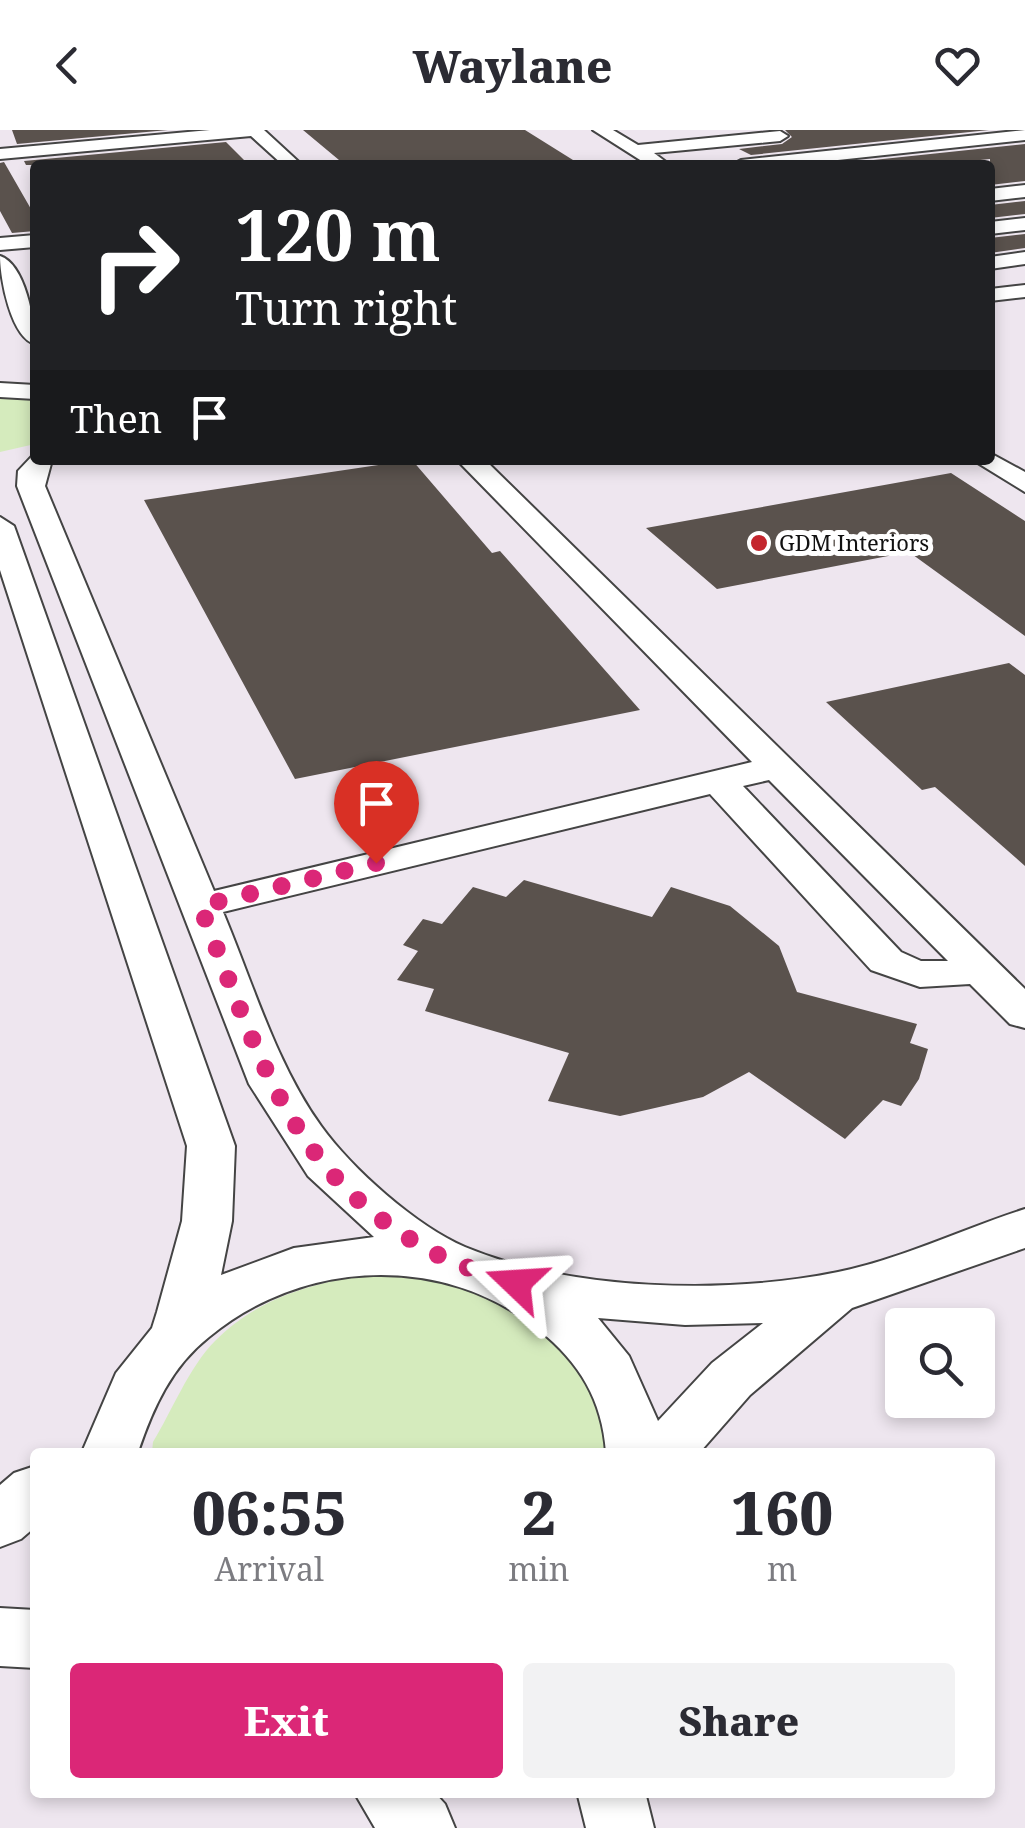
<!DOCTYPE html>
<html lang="en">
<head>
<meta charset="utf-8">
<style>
	body { margin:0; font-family:"Noto Serif",serif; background:#f2f2f3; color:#2b2b33; height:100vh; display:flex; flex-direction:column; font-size:38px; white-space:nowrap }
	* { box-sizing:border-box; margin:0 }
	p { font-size:32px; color:#7c7c81 }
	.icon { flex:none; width:55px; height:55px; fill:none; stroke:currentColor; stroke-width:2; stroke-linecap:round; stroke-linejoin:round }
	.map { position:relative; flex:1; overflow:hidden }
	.side { position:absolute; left:30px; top:1318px; width:965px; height:350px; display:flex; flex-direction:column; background:#fff; border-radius:10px; box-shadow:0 5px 15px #0003 }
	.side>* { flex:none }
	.top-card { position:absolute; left:30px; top:30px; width:965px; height:305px; border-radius:10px; box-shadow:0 5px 15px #0003; background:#202124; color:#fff; overflow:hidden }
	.tools { position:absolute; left:885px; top:1178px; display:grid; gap:20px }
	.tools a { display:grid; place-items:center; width:110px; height:110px; border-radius:10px; background:#fff; box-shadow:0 5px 15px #0003; font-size:50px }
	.pin { position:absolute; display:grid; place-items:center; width:85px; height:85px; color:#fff; margin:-102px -42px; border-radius:50% 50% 50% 0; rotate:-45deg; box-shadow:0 0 10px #0007 }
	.pin .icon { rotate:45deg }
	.me { position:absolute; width:110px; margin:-55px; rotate:290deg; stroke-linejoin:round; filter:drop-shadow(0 0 8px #0008) }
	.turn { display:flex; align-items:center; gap:35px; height:210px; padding:0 40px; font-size:45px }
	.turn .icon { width:130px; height:130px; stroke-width:2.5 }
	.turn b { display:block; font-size:70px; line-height:85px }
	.then { display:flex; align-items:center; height:95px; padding:0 40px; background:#0003; gap:20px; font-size:38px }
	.eta { display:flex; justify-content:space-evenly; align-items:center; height:170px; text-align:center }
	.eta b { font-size:60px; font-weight:800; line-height:70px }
	.cta { display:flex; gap:20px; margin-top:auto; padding:20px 40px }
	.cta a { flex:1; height:115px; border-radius:10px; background:#db2777; color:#fff; font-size:40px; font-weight:800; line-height:115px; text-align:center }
	.cta a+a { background:#f2f2f3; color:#2b2b33 }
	header { display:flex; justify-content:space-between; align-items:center; height:130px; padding:0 40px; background:#fff; font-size:45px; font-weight:800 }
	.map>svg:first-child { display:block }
	.industrial { fill:#eee6ef; fill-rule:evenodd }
	.green { fill:#d5ebbd }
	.building { fill:#5a524d }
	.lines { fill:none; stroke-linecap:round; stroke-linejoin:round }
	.minor-casing { stroke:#444; stroke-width:4 }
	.minor { fill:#fff; fill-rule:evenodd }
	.route { stroke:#db2777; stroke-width:18; stroke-dasharray:0 32.4 }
	.poi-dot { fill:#c4262e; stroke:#fff; stroke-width:4 }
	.labels { text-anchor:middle; stroke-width:10; stroke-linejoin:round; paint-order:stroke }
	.far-poi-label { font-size:22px; fill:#111; stroke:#fff; text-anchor:start }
</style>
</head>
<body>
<header><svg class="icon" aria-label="back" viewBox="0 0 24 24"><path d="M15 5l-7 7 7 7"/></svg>Waylane<svg class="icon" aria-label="heart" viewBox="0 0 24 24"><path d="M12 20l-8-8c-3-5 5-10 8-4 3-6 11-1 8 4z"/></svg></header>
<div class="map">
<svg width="1025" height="1698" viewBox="0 0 1025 1698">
	<rect width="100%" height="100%" fill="#fffdf5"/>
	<path class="industrial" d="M0 0H1025V1698H0ZM35 35H990V330H35ZM902 1195H978V1270H902ZM35 1322H990V1662H35Z"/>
	<path class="green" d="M0 263 35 265V314L0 322Z
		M394 1142 470 1154 551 1200 589 1248 608 1322H152L153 1312C172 1281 189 1237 215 1211 262 1163 329 1148 394 1142Z"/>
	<path class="building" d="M12 0H168L17 14Z
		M303 0H525L581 35H345Z
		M785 0H989L751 25 739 19 782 14 792 7Z
		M226 12 249 35H26L24 31Z
		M1025 14V51L990 55V29L932 35H826Z
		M4 32 35 86V101L12 103 0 81V33Z
		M1025 71V84L990 88V75Z
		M1025 104V118L990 123V108Z
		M412 330 492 423 500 421 640 580 295 649 144 370Z
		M951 343 1025 391V506L909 422 717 459 646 398Z
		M1009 533 1025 545V736L935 657 922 660 826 572Z
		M524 750 652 787 671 757 730 776 779 816 797 862 917 894 910 913 928 919 919 949 901 976 883 970 845 1009 749 942 703 967 620 986 548 971 569 923 425 881 434 859 397 850 418 821 403 815 423 789 442 794 473 757 506 767Z"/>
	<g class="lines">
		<g class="minor-casing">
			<path id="minor" d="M210 0H264L302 35H283L251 6 0 29V19Z
				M593 0H613L638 15 780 1 788 6 780 11 654 23 670 35H648Z
				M1025 0V10L791 35H732L741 30Z
				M1025 55V67L990 71V59Z
				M1025 88V100L990 104V92Z
				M35 105V117L0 120V108Z
				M1025 122V134L990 139V127Z
				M0 126C25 134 35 191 35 214 11 208 0 148 0 126Z
				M1025 155V167L990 171V159Z
				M0 253 35 255V269L0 267Z
				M35 323V330H52L45 356 214 761 752 632 457 330H485L1025 859V898L1010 894 970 854 920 857 871 840 710 664 223 782C253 853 276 934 321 996 352 1039 416 1096 465 1117 570 1161 726 1165 838 1142 902 1129 962 1099 1025 1079V1118L852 1178 750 1265 700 1322H606C602 1270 580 1233 539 1200 443 1122 303 1129 209 1207 171 1237 153 1278 138 1322H82L116 1243 152 1198 157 1182 182 1091 187 1016 0 440V387L14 396 235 1016 232 1091 221 1145 294 1118 374 1107 308 1046 249 954 17 356 18 341ZM769 650 948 831H921L901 822 743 656ZM598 1188 685 1195 763 1193 712 1233 658 1291 629 1226Z
				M990 323 1025 342V362L973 330H990Z
				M35 1336V1397L21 1409 0 1417V1355L14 1343Z
				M0 1478 35 1480V1538L0 1536Z
				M354 1662H434L445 1674 455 1698H375Z
				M577 1662H645L654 1698H586Z"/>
		</g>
		<use href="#minor" class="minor"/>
	</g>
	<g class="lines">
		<path class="route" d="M376 733 200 776C260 925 288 1050 444 1128 466 1139 493 1144 516 1153"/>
	</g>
	<circle class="poi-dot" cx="759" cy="413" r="10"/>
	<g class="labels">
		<g class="far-poi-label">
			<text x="779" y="421">GDM Interiors</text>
		</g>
	</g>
</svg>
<div class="tools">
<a><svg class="icon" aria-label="search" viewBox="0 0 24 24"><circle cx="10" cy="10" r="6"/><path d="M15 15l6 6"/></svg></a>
</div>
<div class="pin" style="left:376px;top:733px;background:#d93025"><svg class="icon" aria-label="arrive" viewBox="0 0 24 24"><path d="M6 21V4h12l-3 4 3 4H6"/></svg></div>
<svg class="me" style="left:516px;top:1153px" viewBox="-20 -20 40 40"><path d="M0-17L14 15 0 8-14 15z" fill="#db2777" stroke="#fff" stroke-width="4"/></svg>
<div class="top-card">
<div class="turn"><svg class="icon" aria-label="right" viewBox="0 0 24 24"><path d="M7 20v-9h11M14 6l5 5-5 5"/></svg><div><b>120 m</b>Turn right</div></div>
<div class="then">Then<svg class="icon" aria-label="arrive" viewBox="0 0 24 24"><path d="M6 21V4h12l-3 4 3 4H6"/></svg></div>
</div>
<section class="side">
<div class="eta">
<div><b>06:55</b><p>Arrival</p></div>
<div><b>2</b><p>min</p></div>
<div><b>160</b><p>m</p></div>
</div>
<div class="cta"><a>Exit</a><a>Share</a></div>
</section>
</div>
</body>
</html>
